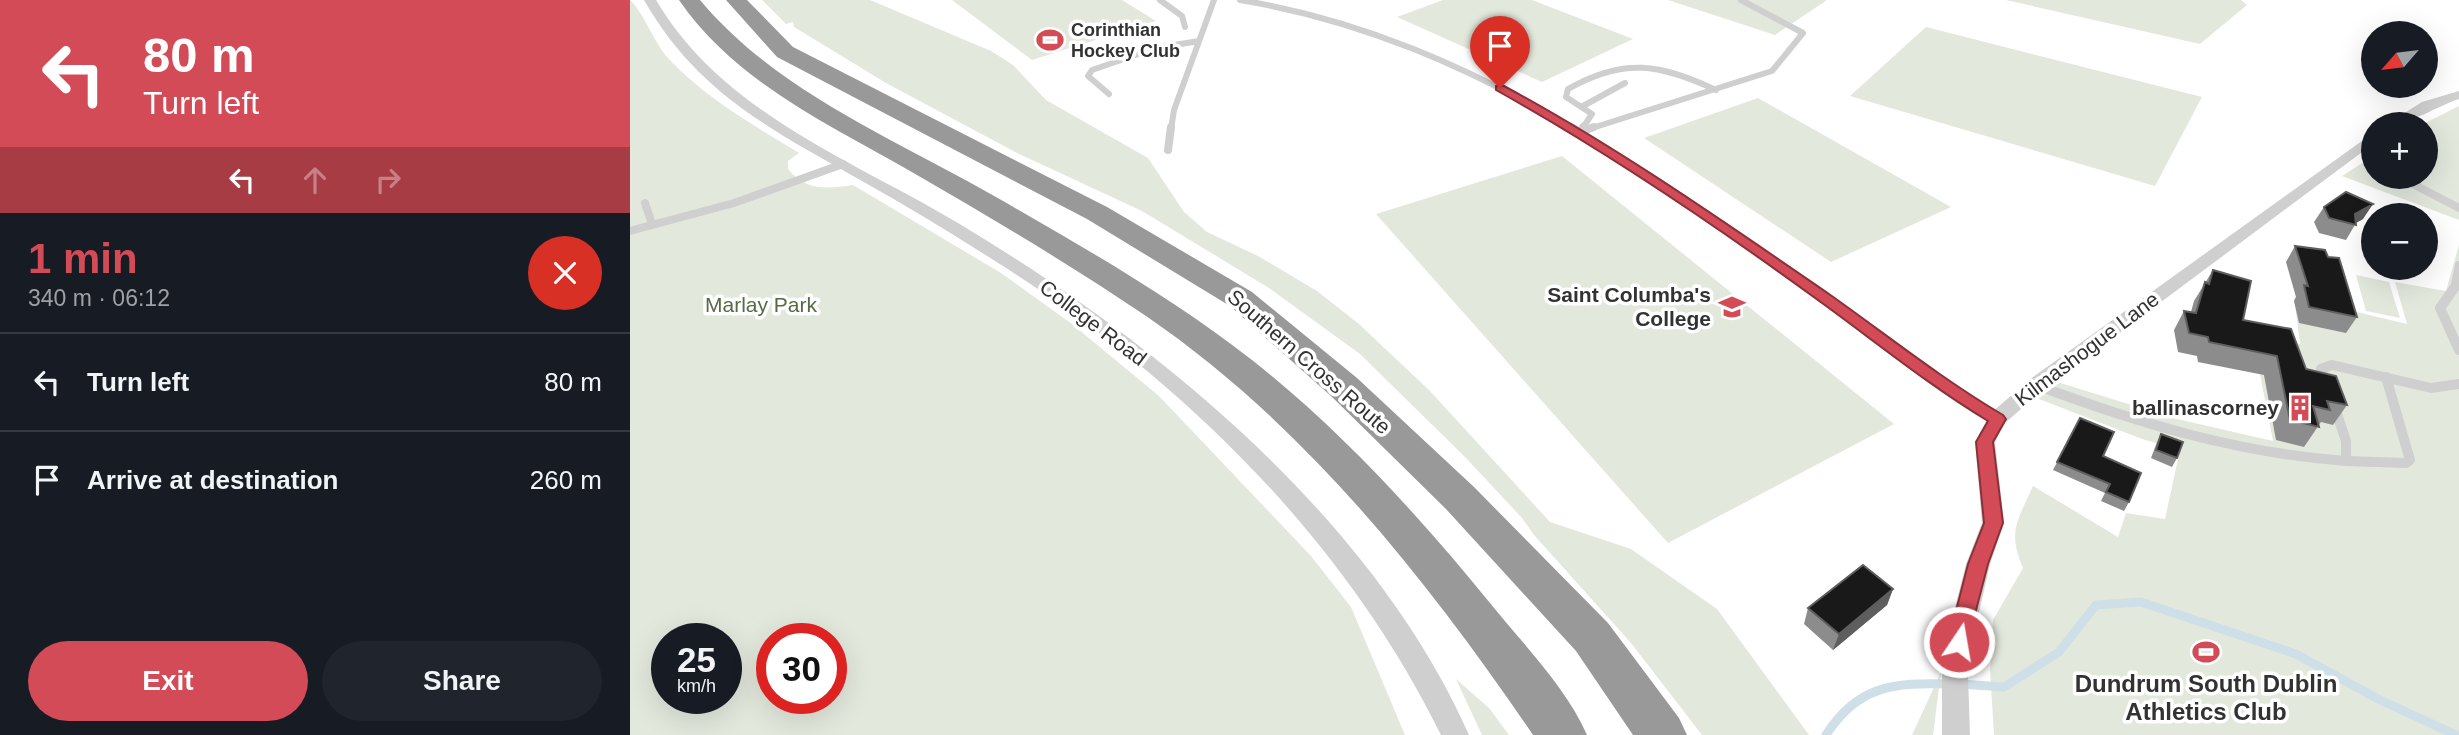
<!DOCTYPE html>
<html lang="en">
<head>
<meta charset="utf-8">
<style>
	body { margin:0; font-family:Helvetica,sans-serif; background:#20242c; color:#f1f3f6; height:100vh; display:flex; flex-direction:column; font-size:26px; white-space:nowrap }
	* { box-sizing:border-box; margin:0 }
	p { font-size:23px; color:#9ea1a6 }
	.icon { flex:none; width:38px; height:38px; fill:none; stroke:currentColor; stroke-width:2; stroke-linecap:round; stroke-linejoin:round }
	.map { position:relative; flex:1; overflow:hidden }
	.drawer { display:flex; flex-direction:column; background:#171b24; width:630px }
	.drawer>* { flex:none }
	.banner { background:#d34b57; color:#fff; overflow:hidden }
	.needle { width:46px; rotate:242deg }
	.fabs { position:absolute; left:1731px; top:21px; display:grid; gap:14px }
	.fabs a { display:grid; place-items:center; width:77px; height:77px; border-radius:50%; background:#171b24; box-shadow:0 7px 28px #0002; font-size:35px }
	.speed { position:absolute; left:21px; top:623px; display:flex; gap:14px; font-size:35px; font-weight:700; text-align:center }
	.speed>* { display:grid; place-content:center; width:91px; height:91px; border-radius:50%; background:#171b24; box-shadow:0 7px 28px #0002; line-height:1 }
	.speed small { font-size:18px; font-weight:400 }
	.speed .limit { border:10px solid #d22; background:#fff; color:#111 }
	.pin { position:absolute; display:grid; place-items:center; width:60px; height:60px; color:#fff; margin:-72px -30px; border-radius:50% 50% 50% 0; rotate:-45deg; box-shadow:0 0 7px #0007 }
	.pin .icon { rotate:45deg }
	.me { position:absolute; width:77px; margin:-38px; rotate:12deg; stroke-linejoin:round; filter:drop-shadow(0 0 5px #0008) }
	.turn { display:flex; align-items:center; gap:24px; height:147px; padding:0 28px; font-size:32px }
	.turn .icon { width:91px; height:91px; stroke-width:2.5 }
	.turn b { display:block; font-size:49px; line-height:60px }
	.lanes { display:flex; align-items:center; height:66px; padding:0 28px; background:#0003; justify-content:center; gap:35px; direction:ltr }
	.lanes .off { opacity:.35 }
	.round { display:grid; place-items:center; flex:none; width:74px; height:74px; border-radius:37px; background:#20242c }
	.overview { display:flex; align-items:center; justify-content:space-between; height:119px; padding:0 28px }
	h1 { font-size:42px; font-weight:700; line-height:52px; color:#d34b57 }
	.cta { display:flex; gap:14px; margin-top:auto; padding:14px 28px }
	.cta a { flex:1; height:80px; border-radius:42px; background:#d34b57; color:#fff; font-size:28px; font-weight:700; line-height:80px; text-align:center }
	.cta a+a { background:#20242c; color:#f1f3f6 }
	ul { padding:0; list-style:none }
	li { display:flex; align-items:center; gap:21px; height:98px; padding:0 28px; border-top:2px solid #363941 }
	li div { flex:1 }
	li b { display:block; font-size:26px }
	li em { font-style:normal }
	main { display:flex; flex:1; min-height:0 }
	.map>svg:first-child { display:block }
	.green { fill:#e3e8dd; fill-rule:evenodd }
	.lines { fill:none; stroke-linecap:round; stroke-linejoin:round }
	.stream { stroke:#cfdfe8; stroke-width:9 }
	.service-far2 { stroke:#cfcfcf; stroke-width:6 }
	.service-far1 { stroke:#cfcfcf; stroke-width:8 }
	.service { stroke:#cfcfcf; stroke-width:10 }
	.minor { fill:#cfcfcf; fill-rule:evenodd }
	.motorway { fill:#999; fill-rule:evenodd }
	.wall { fill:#8c8c8c }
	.shaded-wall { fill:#5e5e5e }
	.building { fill:#191919; stroke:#5e5e5e; stroke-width:2 }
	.route { fill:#d34b57; stroke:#893139; stroke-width:2 }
	.labels { text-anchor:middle; stroke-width:7; stroke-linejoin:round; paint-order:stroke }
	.far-poi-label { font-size:18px; font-weight:bold; fill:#323232; stroke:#fff; text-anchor:start }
	.poi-label { font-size:21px; font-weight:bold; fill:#323232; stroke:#fff; text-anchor:end }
	.park-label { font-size:21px; fill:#566a44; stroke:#fff }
	.street-label { font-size:21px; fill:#323232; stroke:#fff }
	.near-poi-label { font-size:24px; font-weight:bold; fill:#323232; stroke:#fff }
</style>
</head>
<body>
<main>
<section class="drawer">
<div class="banner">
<div class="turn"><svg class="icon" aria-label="left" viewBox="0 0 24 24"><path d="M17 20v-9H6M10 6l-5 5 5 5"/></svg><div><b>80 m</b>Turn left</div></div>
<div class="lanes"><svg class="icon" aria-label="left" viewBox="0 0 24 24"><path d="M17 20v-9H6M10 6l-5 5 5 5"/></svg><svg class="icon off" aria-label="ahead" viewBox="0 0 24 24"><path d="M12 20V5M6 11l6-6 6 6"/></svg><svg class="icon off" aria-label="right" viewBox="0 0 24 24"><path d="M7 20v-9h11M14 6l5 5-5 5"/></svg></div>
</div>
<div class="overview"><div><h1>1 min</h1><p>340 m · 06:12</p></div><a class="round" style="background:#d93025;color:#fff"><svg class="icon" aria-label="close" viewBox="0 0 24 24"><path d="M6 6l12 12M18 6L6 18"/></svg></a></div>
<ul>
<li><svg class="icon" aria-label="left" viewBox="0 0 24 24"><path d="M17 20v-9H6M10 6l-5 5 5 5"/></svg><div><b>Turn left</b></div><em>80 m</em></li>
<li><svg class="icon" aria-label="arrive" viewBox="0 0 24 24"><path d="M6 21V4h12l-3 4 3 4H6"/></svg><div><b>Arrive at destination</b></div><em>260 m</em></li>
</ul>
<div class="cta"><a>Exit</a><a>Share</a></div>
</section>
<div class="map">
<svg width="1829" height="735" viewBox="0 0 1829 735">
	<rect width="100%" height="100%" fill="#fff"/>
	<path class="green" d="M0 0C14 13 23 41 38 58 74 97 123 125 169 153L158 161V169C176 191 197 189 223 185L371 273 442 324 529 396 681 556 721 607 775 735H0ZM37 639H96V698H37ZM142 639H201V698H142Z
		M132 0H240L361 51 383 65 416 100 518 158 554 212 577 232 628 256 687 291 729 324 799 390 920 522 1001 549 1087 609 1179 735H1072L1001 643 904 535 892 518 835 457 730 354 639 288 512 211 387 153 256 83 164 27 163 22 156 24Z
		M322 0H492L526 21 402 60Z
		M813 0H902L1003 39 912 82 767 17Z
		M1038 0H1197L1145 35Z
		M1376 0H1611L1617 5 1570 44Z
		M1296 27 1572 97 1525 186 1220 96Z
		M1128 98 1321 207 1201 262 1014 138Z
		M1829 106V220L1712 176 1743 156V177H1796V124H1793Z
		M932 156 1264 424 1038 543 746 214Z
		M1829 245V735H1364L1360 670 1363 620 1393 568C1377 531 1388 520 1403 486L1488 537 1496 513 1535 519 1550 450 1512 439 1404 397 1424 381 1547 419 1643 441 1622 333 1670 344 1664 297 1777 324 1765 282 1816 291Z
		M1726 275 1759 282 1770 318 1736 311Z
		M1311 672 1303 735H1282Z
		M826 679 859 708 879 735H852Z"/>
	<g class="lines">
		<path class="stream" d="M1330 684 1374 687 1429 652 1466 605 1511 602 1666 654 1748 699 1826 735
			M1196 735C1227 686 1264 682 1319 684"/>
		<path class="service-far2" d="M530 0 552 16 555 27
			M610 0C731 20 839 67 944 129
			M479 94 458 76 462 70 526 48 569 41
			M953 106 995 83
			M541 129 544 110 584 0
			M952 129 962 114 936 97 938 89C994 57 1030 64 1086 90
			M959 129 1142 71 1173 33 1111 0"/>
		<path class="service-far1" d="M941 127 1031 184 1183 289
			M950 132 964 127
			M950 132 953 127
			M538 150 541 127
			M1781 183 1829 208
			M15 203 22 224
			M0 231 104 203 213 164
			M1824 289 1829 265"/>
		<path class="service" d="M1180 287 1301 376 1367 419
			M1825 287 1810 308 1829 350
			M1406 385C1508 423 1607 453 1716 461
			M1697 385 1691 369 1702 365 1801 388 1829 384
			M1704 405 1716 441V461L1776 463 1780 460 1756 377"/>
		<path class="minor" d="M14 0H26C92 112 220 159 328 223 527 342 743 518 839 735H811C714 538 550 377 365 261 321 233 277 206 232 181 142 130 67 93 14 0Z
			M1829 91V99C1805 107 1780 125 1757 124L1792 102Z
			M1743 133V144L1413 390 1375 423 1365 442 1374 523 1360 564 1342 643 1338 676 1340 735H1312V676L1316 643 1336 564 1352 523 1345 442 1360 414 1399 380Z"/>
		<path class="motorway" d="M49 0H70C147 92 263 138 366 197 453 247 543 298 622 360 711 430 789 516 860 603 893 644 936 687 957 735H903C796 578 674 424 516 316 442 266 365 220 287 175 201 125 107 84 49 0Z
			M96 0H117L163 47 477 207 622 292 727 378 844 487 978 623 1049 718 1057 735H1003L946 651 816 509 701 396 600 306 457 219 147 57Z"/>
	</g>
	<path class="wall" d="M1694 207 1733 219 1726 223 1716 240 1689 233 1684 222Z
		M1665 246 1727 317 1716 333 1669 323 1664 301 1666 297 1656 262Z
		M1583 270 1613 320 1676 369 1717 405 1703 425 1691 422 1674 447 1646 440 1634 375 1568 362 1567 356 1548 352 1544 330 1554 311 1561 312 1564 301Z
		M1450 418 1473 456 1499 502 1494 511 1471 501 1475 493 1423 470Z
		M1531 434 1547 458 1542 467 1521 458 1527 442Z
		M1263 589 1257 605 1203 650 1174 624 1178 608Z"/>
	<path class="shaded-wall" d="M1743 204 1733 219 1724 224 1725 214Z
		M1263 589 1257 605 1203 650 1209 634Z"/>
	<path class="building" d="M1716 192 1743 204 1725 214 1726 225 1699 218 1694 207Z
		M1665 246 1695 250 1698 257 1709 258 1727 317 1679 307 1674 285 1678 286Z
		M1583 270 1621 281 1613 320 1661 329 1676 369 1706 376 1717 405 1697 401 1700 410 1683 406 1689 427 1660 420 1647 356 1579 342 1578 337 1559 333 1554 311 1566 313 1575 282 1579 284Z
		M1450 418 1484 432 1473 456 1511 473 1499 502 1476 492 1480 484 1427 462Z
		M1531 434 1553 442 1547 458 1526 450Z
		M1233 565 1263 589 1209 634 1178 608Z"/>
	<path class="route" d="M866 86H874C987 147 1093 221 1199 294 1257 335 1312 379 1373 415L1376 419 1363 442 1373 523 1358 564 1336 649 1329 652 1321 649 1318 642 1338 564 1354 523 1346 442 1358 421C1300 386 1247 343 1192 303 1088 227 979 153 866 90Z"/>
	<defs>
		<g id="stadium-bare" transform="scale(2.1)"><path d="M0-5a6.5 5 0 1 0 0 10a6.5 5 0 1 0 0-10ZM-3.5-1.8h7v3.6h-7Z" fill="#d34b57" stroke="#fff" stroke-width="2.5" paint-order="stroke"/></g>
		<g id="school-bare" transform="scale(2.1)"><path d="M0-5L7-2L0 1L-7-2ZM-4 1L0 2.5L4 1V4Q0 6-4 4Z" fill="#d34b57" stroke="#fff" stroke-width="2.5" paint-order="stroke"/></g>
		<g id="building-bare" transform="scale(2.1)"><path d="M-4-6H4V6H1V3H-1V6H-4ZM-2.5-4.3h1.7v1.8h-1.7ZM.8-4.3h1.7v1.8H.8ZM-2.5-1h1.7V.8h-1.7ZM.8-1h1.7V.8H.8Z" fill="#d34b57" stroke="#fff" stroke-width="2.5" paint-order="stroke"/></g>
	</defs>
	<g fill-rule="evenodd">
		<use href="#stadium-bare" x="420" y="40"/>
		<use href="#school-bare" x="1102" y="307"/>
		<use href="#building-bare" x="1670" y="408"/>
		<use href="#stadium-bare" x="1576" y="652"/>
	</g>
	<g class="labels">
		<g class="far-poi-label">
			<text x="441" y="36">Corinthian<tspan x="441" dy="21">Hockey Club</tspan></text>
		</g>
		<g class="poi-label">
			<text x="1081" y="302">Saint Columba's<tspan x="1081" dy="24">College</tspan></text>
			<text x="1649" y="415">ballinascorney</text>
		</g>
		<g class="park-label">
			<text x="131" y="312">Marlay Park</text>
		</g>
		<g class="street-label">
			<text transform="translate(463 323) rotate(37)" y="7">College Road</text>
			<text transform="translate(1457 349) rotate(-37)" y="7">Kilmashogue Lane</text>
			<text transform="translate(679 362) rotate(41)" y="7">Southern Cross Route</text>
		</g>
		<g class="near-poi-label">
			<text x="1576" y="692">Dundrum South Dublin<tspan x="1576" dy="28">Athletics Club</tspan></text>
		</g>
	</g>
</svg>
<div class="fabs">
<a><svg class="needle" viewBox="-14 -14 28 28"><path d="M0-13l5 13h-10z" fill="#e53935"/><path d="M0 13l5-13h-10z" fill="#9ea1a6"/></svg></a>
<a>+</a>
<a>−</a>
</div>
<div class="speed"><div>25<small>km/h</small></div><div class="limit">30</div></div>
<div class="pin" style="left:870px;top:88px;background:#d93025"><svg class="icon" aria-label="arrive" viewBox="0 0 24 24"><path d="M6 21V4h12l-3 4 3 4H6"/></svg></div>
<svg class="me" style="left:1329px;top:642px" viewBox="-20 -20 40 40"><circle r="17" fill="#d34b57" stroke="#fff" stroke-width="3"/><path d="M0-11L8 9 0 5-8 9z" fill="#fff"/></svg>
</div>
</main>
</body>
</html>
